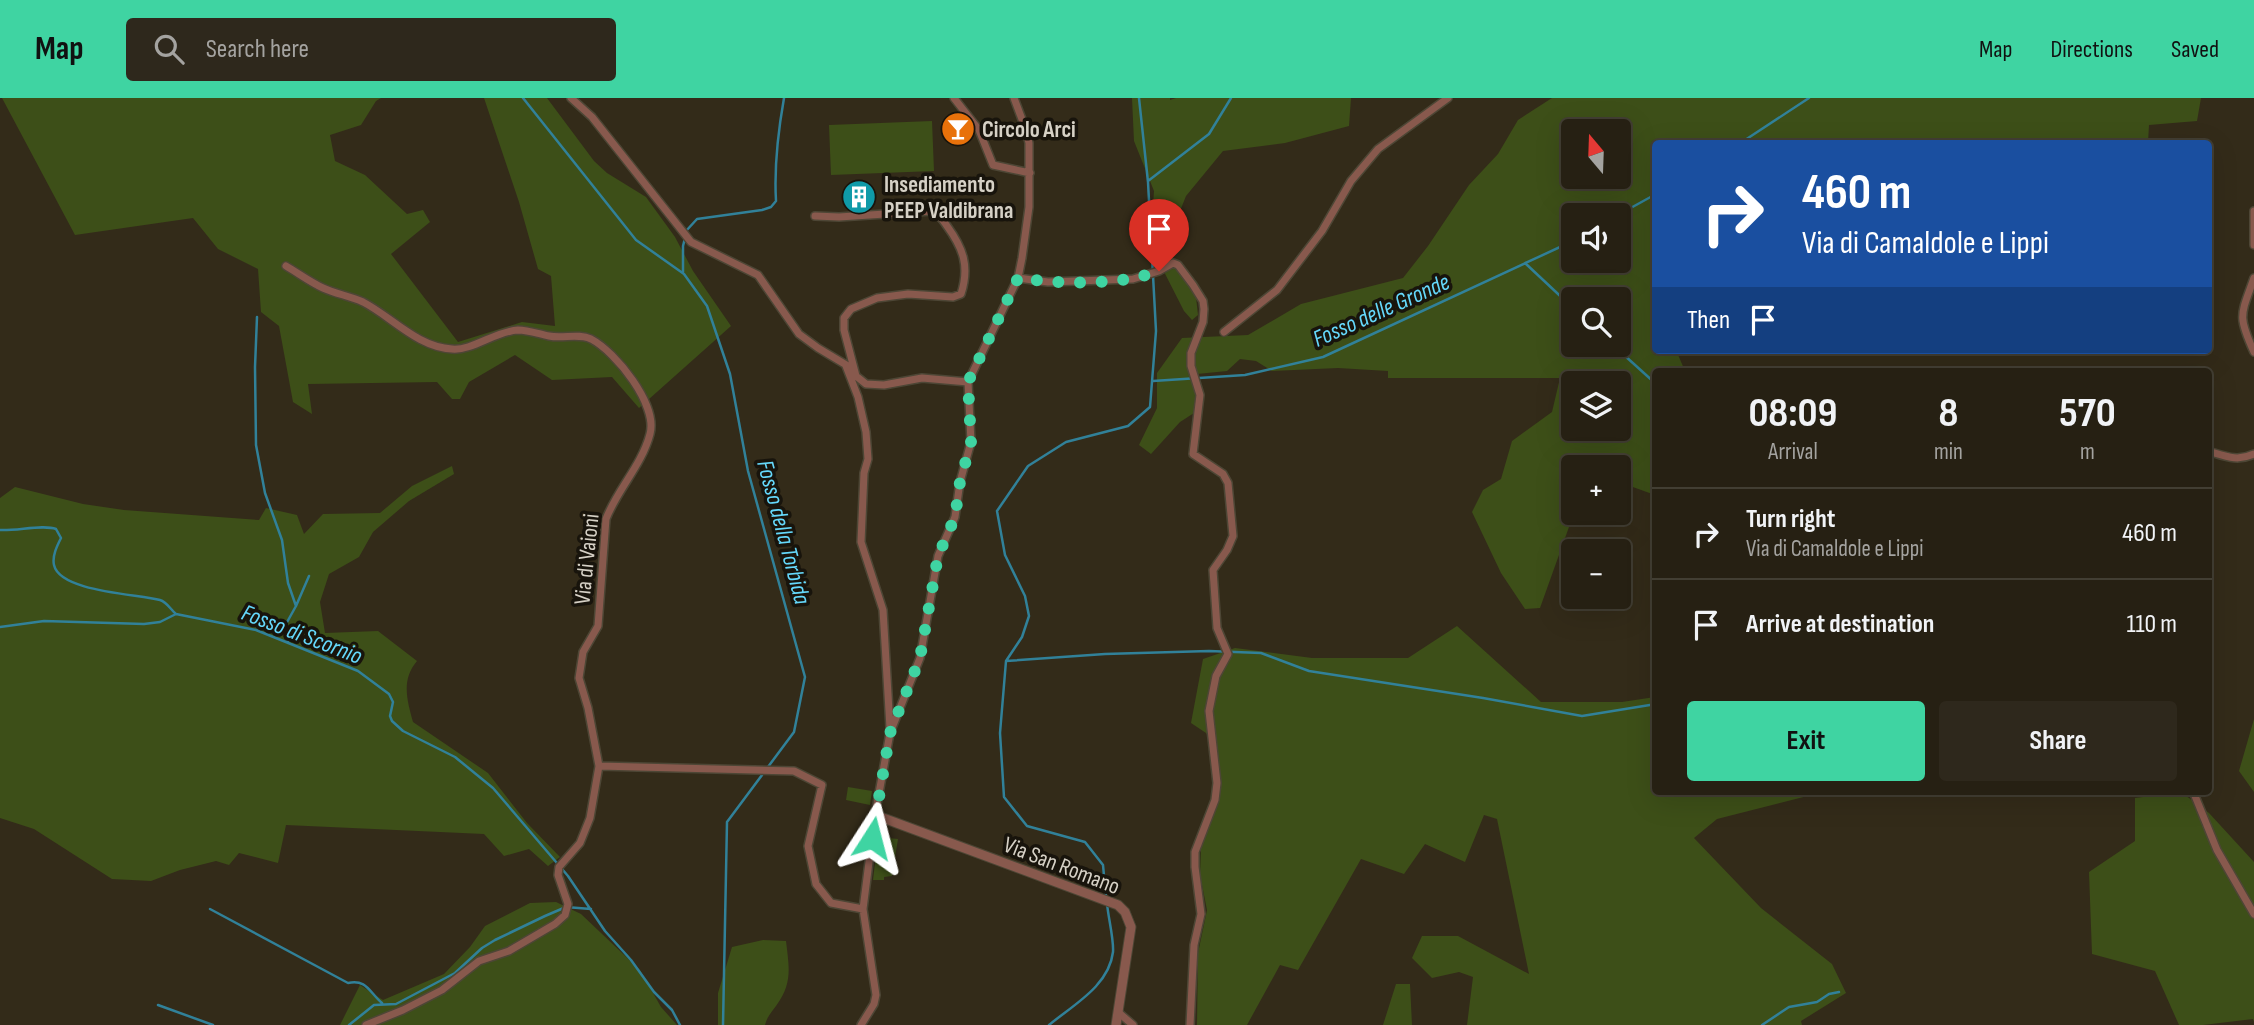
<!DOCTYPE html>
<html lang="en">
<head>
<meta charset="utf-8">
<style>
	body { margin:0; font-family:"Sofia Sans Condensed",sans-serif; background:#2e281c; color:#f1f3f6; height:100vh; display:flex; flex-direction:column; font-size:26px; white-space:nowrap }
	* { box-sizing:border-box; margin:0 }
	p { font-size:23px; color:#a4a3a0 }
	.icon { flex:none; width:38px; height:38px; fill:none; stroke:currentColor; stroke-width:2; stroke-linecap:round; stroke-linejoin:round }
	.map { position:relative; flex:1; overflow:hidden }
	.details { position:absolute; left:1652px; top:270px; width:560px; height:427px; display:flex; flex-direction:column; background:#262013; border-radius:7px; box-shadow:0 7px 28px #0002,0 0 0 2px #423e33 }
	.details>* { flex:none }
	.hud { position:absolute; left:1652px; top:42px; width:560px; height:214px; border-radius:7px; box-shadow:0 7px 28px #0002,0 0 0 2px #423e33; background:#1a4fa0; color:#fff; overflow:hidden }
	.needle { width:46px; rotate:341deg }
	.buttons { position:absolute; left:1561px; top:21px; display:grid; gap:14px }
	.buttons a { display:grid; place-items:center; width:70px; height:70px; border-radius:7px; background:#262013; box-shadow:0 7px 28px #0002,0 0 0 2px #423e33; font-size:35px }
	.pin { position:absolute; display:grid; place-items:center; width:60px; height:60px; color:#fff; margin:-72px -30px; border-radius:50% 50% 50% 0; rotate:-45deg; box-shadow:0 0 7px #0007 }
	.pin .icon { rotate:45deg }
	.me { position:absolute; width:77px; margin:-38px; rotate:9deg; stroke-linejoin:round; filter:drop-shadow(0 0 5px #0008) }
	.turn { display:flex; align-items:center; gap:24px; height:147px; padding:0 35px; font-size:32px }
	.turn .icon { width:91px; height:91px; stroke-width:2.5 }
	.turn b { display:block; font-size:49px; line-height:60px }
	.then { display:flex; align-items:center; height:66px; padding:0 35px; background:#0003; gap:14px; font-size:26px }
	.eta { display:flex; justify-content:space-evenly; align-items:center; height:119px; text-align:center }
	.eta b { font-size:42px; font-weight:700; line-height:49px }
	.primary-button { display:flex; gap:14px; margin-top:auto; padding:14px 35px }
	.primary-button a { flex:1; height:80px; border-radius:7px; background:#3fd4a2; color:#111; font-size:28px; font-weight:700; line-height:80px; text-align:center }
	.primary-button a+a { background:#2e281c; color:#f1f3f6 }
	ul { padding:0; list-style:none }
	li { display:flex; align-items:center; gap:21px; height:91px; padding:0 35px; border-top:2px solid #423e33 }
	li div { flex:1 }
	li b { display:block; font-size:26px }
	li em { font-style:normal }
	header { display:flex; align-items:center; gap:42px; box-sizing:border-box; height:98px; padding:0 35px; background:#3fd4a2; color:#111 }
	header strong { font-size:33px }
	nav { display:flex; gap:38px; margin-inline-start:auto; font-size:24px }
	.search { width:490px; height:63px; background:#2e281c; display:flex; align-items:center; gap:18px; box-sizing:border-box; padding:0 24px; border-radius:7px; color:#a4a3a0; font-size:26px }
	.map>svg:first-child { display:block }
	.green { fill:#3d4f18; fill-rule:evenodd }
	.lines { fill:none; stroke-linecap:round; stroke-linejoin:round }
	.stream { stroke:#318199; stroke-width:2.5 }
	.minor-casing { stroke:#4d4635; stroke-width:10 }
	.tertiary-casing { stroke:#4d4635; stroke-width:11 }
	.minor { stroke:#88594d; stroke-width:7 }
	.tertiary { stroke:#88594d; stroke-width:9 }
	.route { stroke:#3fd4a2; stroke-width:12; stroke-dasharray:0 21.6 }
	.labels { text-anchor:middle; stroke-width:7; stroke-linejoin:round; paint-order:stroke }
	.poi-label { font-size:23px; font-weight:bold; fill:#d6d1c6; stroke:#18140c; text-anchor:start }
	.street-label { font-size:23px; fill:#d6d1c6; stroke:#18140c }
	.water-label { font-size:24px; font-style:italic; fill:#65d8fb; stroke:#18140c }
</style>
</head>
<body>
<header>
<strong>Map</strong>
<div class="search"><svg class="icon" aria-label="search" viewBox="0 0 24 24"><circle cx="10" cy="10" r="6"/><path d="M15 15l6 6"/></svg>Search here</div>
<nav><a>Map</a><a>Directions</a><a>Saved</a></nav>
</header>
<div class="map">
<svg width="2254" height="927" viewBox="0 0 2254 927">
	<rect width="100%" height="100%" fill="#332b19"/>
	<path class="green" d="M2 0H381L376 3 361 27 330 37 335 63 365 77 407 116 423 112 430 124 391 156 458 244 522 224 555 228 551 178 538 171 519 104 484 0H547L594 63 607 75 646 99 675 139 693 173 731 228 639 310 612 279 552 282 515 257 469 284 460 301H452L437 284 308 286 312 316 293 304 279 228 261 214 258 171 218 151 193 120 75 137Z
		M1132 0H1170V2L1176 0H1351L1349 28 1285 45 1223 53 1186 98 1166 148 1196 199 1198 217 1192 222 1184 213 1158 162 1152 122 1154 93 1134 43Z
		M1552 0H2201L2197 23 2149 27 2148 45 1656 46V252H1676L1685 273H1656L1655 397 1619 384V369H1573L1574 415 1540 510 1525 511 1501 475 1472 414 1483 392 1501 381 1512 343 1552 314 1560 280H1388V273L1338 270 1272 273 1256 263 1240 261 1227 273 1197 276 1194 315 1180 324 1151 356 1139 347 1157 310V275L1182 240 1248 237 1301 206 1403 180 1428 148 1469 87 1498 56 1518 22ZM1573 33H1619V79H1573ZM1573 117H1619V163H1573ZM1573 201H1619V247H1573ZM1573 285H1619V331H1573Z
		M932 23 934 73 831 77 829 27Z
		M452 368 454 376 409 403 373 434 359 459 329 476 320 504 325 535 378 533 417 563C401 582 407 602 413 624L488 675 527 725 560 759 548 768 529 751 504 758 484 736 286 727 278 765 239 755 229 767 216 763 180 772 151 783 112 781 34 731 0 720V400L15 389 83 406 124 412 259 422 266 410 297 417 304 436 323 416 380 415 412 388Z
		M1457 528 1541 604H1622L1655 599 1656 693H1827L1717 721 1694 740 1761 810 1832 866 1846 895 1801 923 1802 927H1467L1473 879 1459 874 1432 880 1412 860 1422 838H1458L1529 876 1497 721 1484 717 1465 764 1425 746 1404 776 1361 761 1298 872 1280 867 1247 927H1197L1198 855 1207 812 1200 777 1201 750 1219 688 1215 647 1206 635 1191 625 1203 561 1235 550 1312 560H1408Z
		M2254 621V694L2239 673Z
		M848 689 872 693 870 707 846 702Z
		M2166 693H2172L2170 695 2181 694 2209 715 2254 764V924L2253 921 2203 927H2179L2155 873 2092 856 2089 774 2135 743V700L2167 696Z
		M878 739 898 741 892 778 884 779V782H873Z
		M556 804 581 816 640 872 661 909 677 927H340L360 887 383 902 444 876 470 849 485 828 530 805Z
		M763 842 786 843C789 869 793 885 776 908 771 915 768 917 765 927H718V895L732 849Z
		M1396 886H1410L1412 927H1383Z"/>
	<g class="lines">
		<path class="stream" d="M523 0 636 142 684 176 707 208 730 276 748 373 805 579 794 634 727 724 723 927
			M1739 46 1809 0
			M1148 83 1209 36 1231 0
			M1618 117 1656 96
			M686 133 697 121 762 112 771 109 776 103C774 69 778 34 784 0
			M1525 165 1573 210
			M683 175V148L685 140
			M257 219 255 269 256 347 265 395 282 442 288 485 296 508
			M1613 247 1656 286
			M1153 283 1245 277 1323 259 1573 143
			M0 432C17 433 44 426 56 431L61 440C57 448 52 458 54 467 60 494 138 496 160 502 167 504 171 512 176 516
			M0 529 44 523 144 526 160 524 176 516 256 532 358 573 389 596 393 604 390 618 392 623 403 633 455 659 493 690 568 778 605 833 631 862 654 894 672 912 680 927
			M288 545 286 526 296 508 309 478
			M1006 563 1105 556 1209 553 1261 555 1309 573 1483 600 1582 618 1656 606
			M1106 799 1103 767 1085 744 1027 728 1004 699 1000 635 1006 563 1022 539 1029 518 1025 498 1005 457 997 413 1028 368 1066 344 1128 328 1150 309 1156 233 1148 84 1139 0
			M210 811 348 885C367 881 369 894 382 905
			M158 907 213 927
			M349 927 374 907 396 906 455 875 482 850 495 842 545 818 566 809 591 811
			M1049 927C1073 907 1109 888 1113 854 1114 841 1108 819 1107 805
			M1762 927 1789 909 1817 904 1829 896 1839 894"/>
		<g class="minor-casing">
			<path id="minor" d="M571 0 592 19 691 144 758 177 799 236 818 250 853 271
				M954 0 979 32 993 67 1030 75
				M2254 113V147
				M815 118 839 119 931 113C939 116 942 121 947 128 963 150 970 168 961 196L953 199 908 196 877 200 851 211 844 220V232L856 278 866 286 884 287 922 280 968 284
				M286 168C298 175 310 184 323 190 336 196 350 198 363 204 392 219 417 249 452 251 472 253 496 233 518 232 528 232 539 236 549 238 563 241 578 235 591 241 616 254 658 307 650 336 642 367 617 392 606 421L598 528 583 554 579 580 588 610 599 668
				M1018 180 1048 184 1133 181 1159 173 1173 165 1178 167 1193 187 1203 203 1204 211 1203 224 1191 255V268L1200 297 1193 356 1223 376 1228 385 1233 438 1227 452 1213 472 1217 530 1228 556 1216 578 1209 613 1217 685 1215 702 1195 754V769L1201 816 1194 847 1190 927
				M2254 180C2241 217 2237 217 2254 254
				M1224 234 1277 192 1322 133 1351 83 1378 51 1448 0
				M846 268 858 299 866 334 868 361 864 375 861 444 883 512 890 630
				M2208 353C2225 358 2237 364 2254 356
				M2193 693 2217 752 2254 816
				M1119 915 1133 927
				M366 927 403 912 442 892 479 863 509 853 555 826 565 817 568 806 558 777 559 769 580 745 590 720 599 668 794 673 822 687 808 748 816 786 831 805 863 811
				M861 927 874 906 876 897 863 811 875 717 890 635 920 560 938 458 955 419 960 384 971 344 968 284 1018 180 1022 160 1029 109V45L1026 32 1014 0"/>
		</g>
		<g class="tertiary-casing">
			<path id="tertiary" d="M875 717 1118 807 1125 814 1131 829 1116 927"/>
		</g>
		<use href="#minor" class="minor"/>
		<use href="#tertiary" class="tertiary"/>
	</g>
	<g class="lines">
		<path class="route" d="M872 740 890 635 920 560 938 458 955 419 960 384 971 344 968 284 1018 180C1059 186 1120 188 1159 173"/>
	</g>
	<defs>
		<g id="bar-disc" transform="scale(1.75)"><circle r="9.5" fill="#e8710a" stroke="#18140c"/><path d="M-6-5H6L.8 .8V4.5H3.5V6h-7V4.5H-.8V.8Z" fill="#fff"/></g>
		<g id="building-disc" transform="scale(1.75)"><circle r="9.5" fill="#0f9aa8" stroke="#18140c"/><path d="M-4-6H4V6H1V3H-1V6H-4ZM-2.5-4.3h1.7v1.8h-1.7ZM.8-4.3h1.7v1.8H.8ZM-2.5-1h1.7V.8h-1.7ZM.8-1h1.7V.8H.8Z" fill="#fff"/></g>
	</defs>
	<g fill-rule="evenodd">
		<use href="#bar-disc" x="958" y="31"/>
		<use href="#building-disc" x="859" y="99"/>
	</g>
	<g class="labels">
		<g class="poi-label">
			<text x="982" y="39">Circolo Arci</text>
			<text x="884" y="94">Insediamento<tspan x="884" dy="26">PEEP Valdibrana</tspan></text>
		</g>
		<g class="street-label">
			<text transform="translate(586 461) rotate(-84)" y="8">Via di Vaioni</text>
			<text transform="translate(1062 767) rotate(21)" y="8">Via San Romano</text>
		</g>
		<g class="water-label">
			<text transform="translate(1381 212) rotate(-24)" y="8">Fosso delle Gronde</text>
			<text transform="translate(784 434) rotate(75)" y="8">Fosso della Torbida</text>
			<text transform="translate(302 536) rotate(21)" y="8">Fosso di Scornio</text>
		</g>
	</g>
</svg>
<div class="buttons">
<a><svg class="needle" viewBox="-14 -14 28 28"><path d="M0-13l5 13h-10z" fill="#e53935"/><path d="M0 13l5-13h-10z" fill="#a4a3a0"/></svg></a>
<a><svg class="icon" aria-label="sound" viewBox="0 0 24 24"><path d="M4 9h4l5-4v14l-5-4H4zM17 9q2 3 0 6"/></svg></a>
<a><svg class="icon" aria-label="search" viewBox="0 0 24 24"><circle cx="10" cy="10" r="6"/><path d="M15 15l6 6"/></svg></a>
<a><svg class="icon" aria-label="layers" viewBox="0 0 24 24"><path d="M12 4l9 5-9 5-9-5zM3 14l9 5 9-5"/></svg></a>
<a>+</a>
<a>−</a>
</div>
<div class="pin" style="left:1159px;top:173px;background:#d93025"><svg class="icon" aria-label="arrive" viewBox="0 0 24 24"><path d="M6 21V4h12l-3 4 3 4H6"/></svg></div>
<svg class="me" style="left:872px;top:740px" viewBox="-20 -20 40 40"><path d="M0-17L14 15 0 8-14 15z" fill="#3fd4a2" stroke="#fff" stroke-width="4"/></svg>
<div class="hud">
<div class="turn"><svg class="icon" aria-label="right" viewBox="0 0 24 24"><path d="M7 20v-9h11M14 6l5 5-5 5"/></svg><div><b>460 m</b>Via di Camaldole e Lippi</div></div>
<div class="then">Then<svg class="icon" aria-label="arrive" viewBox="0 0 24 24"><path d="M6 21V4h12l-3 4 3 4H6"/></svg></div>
</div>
<section class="details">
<div class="eta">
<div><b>08:09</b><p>Arrival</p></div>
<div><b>8</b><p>min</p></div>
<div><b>570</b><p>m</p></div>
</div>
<ul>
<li><svg class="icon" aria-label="right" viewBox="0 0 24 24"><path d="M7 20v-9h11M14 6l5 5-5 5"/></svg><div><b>Turn right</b><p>Via di Camaldole e Lippi</p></div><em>460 m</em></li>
<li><svg class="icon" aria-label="arrive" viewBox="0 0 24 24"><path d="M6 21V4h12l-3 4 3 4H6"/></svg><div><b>Arrive at destination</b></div><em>110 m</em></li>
</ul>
<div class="primary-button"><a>Exit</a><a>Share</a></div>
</section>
</div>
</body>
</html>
